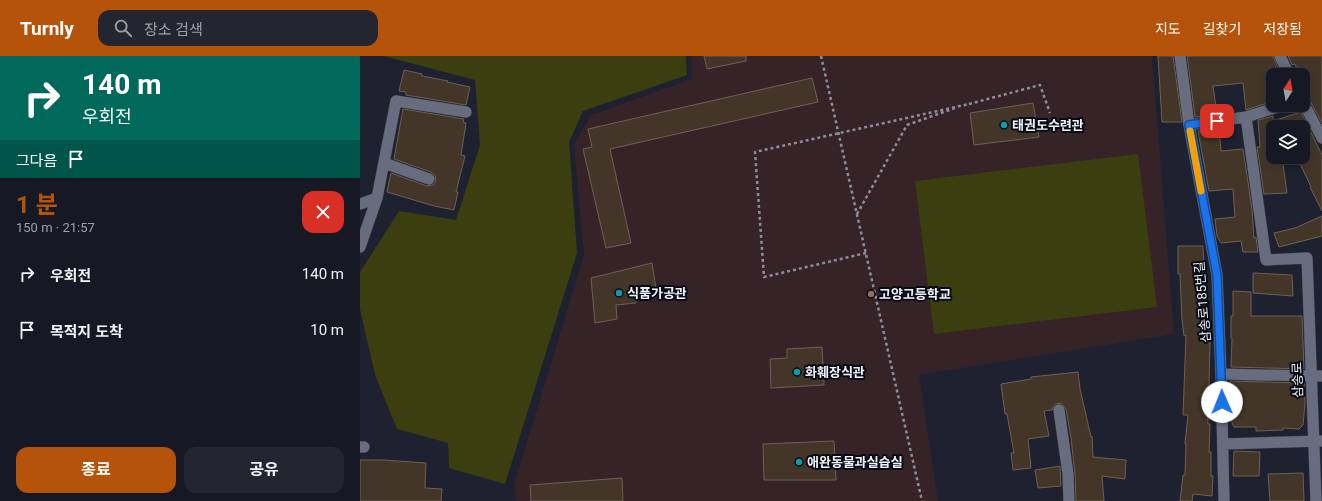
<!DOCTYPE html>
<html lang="ko">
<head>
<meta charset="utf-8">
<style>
	body { margin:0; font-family:Roboto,"Noto Sans KR",sans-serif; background:#232631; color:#f1f3f6; height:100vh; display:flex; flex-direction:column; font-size:15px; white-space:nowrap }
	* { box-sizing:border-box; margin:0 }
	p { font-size:13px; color:#9ea0a6 }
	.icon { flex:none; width:22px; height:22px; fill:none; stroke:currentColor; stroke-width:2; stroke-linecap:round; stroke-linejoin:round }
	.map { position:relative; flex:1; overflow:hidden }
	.details { display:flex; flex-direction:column; background:#161924; width:360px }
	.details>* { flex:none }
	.banner { background:#00695c; color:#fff; overflow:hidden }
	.needle { width:26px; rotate:11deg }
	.fabs { position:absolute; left:906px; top:12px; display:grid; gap:8px }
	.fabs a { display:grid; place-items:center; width:44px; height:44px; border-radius:8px; background:#161924; box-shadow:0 2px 10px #0003,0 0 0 1px #353841; font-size:20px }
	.pin { position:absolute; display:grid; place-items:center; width:34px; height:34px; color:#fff; margin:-17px; border-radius:8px; box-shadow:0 2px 6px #0006 }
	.me { position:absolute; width:44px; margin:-22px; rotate:359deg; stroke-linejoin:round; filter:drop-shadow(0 0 3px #0008) }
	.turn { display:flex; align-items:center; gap:14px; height:84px; padding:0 16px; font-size:18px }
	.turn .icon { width:52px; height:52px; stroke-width:2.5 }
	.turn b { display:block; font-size:28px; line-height:34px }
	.then { display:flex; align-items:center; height:38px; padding:0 16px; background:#0003; gap:8px; font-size:15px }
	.round { display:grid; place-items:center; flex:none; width:42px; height:42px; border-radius:12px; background:#232631 }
	.summary { display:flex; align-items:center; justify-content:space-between; height:68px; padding:0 16px }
	h1 { font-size:24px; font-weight:700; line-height:30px; color:#b45309 }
	.button { display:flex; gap:8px; margin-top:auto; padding:8px 16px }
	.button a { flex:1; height:46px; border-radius:12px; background:#b45309; color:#fff; font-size:16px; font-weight:700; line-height:46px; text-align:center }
	.button a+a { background:#232631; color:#f1f3f6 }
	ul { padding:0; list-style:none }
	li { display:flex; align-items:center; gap:12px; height:56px; padding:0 16px }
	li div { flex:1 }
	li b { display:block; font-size:15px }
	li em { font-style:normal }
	header { display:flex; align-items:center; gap:24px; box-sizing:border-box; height:56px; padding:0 20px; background:#b45309; color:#fff }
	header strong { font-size:19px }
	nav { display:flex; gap:22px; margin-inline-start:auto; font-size:14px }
	.search { width:280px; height:36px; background:#232631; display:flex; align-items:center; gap:10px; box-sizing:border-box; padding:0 14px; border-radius:12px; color:#9ea0a6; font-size:15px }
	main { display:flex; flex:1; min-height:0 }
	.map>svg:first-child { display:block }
	.education { fill:#362327 }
	.green { fill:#3b3e0e }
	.building { fill:#433629; stroke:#6f6152 }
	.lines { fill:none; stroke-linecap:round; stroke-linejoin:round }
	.minor-casing { stroke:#3a3d4a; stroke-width:12 }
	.path { stroke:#8b8f9c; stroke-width:2.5; stroke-dasharray:3 3; stroke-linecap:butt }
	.minor { stroke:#676c7e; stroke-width:11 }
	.route-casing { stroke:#114b97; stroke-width:10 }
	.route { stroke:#1a73e8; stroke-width:7 }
	.slow { stroke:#f59e0b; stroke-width:7 }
	.culture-dot { fill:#0f9aa8; stroke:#090b12; stroke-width:1.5 }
	.education-dot { fill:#8d6e63; stroke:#090b12; stroke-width:1.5 }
	.labels { text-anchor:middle; stroke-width:4; stroke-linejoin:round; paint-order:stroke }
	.poi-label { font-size:13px; font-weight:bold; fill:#eff3fd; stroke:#090b12; text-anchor:start }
	.street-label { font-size:13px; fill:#eff3fd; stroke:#090b12 }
</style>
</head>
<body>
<header>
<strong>Turnly</strong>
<div class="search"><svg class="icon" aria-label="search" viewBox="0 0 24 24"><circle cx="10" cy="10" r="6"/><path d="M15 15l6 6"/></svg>장소 검색</div>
<nav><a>지도</a><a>길찾기</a><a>저장됨</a></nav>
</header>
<main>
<section class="details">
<div class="banner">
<div class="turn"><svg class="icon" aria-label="right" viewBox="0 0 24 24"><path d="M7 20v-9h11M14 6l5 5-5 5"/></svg><div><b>140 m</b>우회전</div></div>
<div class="then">그다음<svg class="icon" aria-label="arrive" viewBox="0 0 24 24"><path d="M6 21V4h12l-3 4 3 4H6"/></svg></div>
</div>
<div class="summary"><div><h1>1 분</h1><p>150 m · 21:57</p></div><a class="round" style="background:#d93025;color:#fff"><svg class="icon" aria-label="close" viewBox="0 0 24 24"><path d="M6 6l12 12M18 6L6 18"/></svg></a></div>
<ul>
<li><svg class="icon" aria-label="right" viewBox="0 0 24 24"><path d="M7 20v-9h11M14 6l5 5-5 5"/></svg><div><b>우회전</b></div><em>140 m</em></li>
<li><svg class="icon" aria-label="arrive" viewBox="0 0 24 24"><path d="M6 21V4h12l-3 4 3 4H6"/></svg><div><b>목적지 도착</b></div><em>10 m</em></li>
</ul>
<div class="button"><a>종료</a><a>공유</a></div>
</section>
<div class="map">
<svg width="962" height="445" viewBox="0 0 962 445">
	<rect width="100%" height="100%" fill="#1d2130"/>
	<path class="education" d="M332 0H792L814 278 559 319 578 445H156L154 429 224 199 214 88 231 59 332 23Z"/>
	<path class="green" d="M23 0H326L327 19 223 55 209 86 217 197 145 428 89 412 88 387 37 373 15 319 0 253V216L39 155 96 164 120 89 115 24Z
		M778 98 797 251 574 278 555 125Z"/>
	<path class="building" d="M344 0H386V5L347 13Z
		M798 0H813L822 66H802Z
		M827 0H913L919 14 913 16V45L886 54 883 27 853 30 857 58 835 61Z
		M928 0H962V67L950 45 943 27V19H940L935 8 932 9Z
		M44 14 62 18V20L88 25 87 26 110 31 106 49 46 39V36L39 35Z
		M452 22 458 46 250 93 271 187 246 192 223 93 232 91 228 73Z
		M673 47 679 81 614 89 610 57Z
		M43 53 104 63 103 66 106 67 101 99 105 100 96 136H98L94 154 74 150 27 136 31 117 67 130 73 129 76 125 75 119 71 116 34 103Z
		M941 56 962 99V155L950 131H951L937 101H943V71H913V101H922L927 137 904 138 897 91H900L898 64 913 60V65Z
		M859 72 861 95 883 93 892 153 894 182 896 181 898 196H883L881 185 861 187 857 180 855 163 875 161 873 133 849 135 838 75Z
		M962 160V180L919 191 914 177 935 172Z
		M818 190H843L844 216H840L841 259 848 260 849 285H850L849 331H847L848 368H850L849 396H851V420H853L852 440 833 438 832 445H820L823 419H825L826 388H825L828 359H823L826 279 824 280 822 264 820 218H818Z
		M292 207 296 233 275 240 276 247 256 249 257 263 235 267 231 222Z
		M893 217 932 219 933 240 893 237Z
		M873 235 891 236V260H942L944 313 871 311 872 282H871V260H873Z
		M462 291 464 329 411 332 410 303 427 302V293Z
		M718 316 720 333 731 381 732 380 733 401 766 404 765 423 742 420 744 445H716L715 418 711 382 706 353 701 347 695 348 692 354 684 355 689 380 668 383 671 412 653 414 651 397H654L647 358H645L641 328 671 323V321Z
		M870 325 944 327 945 348 943 369 939 373 923 372V374L896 375V371H874L872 367Z
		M474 385 476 424H404L403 388Z
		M874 395 900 396 899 420H873Z
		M0 404H24L66 407 65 432 82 433 81 445H0Z
		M700 410 701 430 678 432 675 414Z
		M943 417 944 445H910L908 418Z
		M262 422 263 445H171L170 429Z"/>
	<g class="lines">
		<g class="minor-casing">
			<path id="minor" d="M820 0 829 69 857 219 861 318 864 445
				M920 0 929 19
				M943 46 962 82
				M886 61 906 204 947 202 956 445
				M829 69 886 61 924 49
				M24 107 69 123
				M0 148 17 142 36 45 106 56
				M0 191 17 142
				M861 318 951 320H962
				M699 354 708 418 709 445
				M863 388 962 385
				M0 391H4"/>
		</g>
		<path class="path" d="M461 0 562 445
			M609 48 680 29 690 57
			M497 158 547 69 595 52
			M506 197 404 221 395 96 609 48"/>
		<use href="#minor" class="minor"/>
	</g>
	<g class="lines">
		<g class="route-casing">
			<path id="route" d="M857 65 829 69 857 219 862 346"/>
		</g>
		<use href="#route" class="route"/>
		<path class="slow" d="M830 75 841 135"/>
	</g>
	<g class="culture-dot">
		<circle cx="644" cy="69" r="4"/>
		<circle cx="259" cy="237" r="4"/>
		<circle cx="437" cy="316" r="4"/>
		<circle cx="439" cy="406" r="4"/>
	</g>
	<circle class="education-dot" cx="511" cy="238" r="4"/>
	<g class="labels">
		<g class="poi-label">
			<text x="652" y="74">태권도수련관</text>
			<text x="267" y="242">식품가공관</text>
			<text x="519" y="243">고양고등학교</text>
			<text x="445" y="321">화훼장식관</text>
			<text x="447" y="411">애완동물과실습실</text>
		</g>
		<g class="street-label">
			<text transform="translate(842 246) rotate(-95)" y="5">삼송로185번길</text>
			<text transform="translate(937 324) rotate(-92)" y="5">삼송로</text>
		</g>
	</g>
</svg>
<div class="fabs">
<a><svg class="needle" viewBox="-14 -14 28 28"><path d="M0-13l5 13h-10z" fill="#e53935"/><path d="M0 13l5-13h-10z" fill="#9ea0a6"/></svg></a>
<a><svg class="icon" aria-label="layers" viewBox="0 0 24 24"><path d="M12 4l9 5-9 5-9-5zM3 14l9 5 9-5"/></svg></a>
</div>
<div class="pin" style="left:857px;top:65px;background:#d93025"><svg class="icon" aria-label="arrive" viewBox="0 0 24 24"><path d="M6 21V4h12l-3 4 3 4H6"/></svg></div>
<svg class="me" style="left:862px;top:346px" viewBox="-20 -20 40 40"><circle r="19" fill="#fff"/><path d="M0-13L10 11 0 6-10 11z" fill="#1a73e8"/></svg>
</div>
</main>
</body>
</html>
